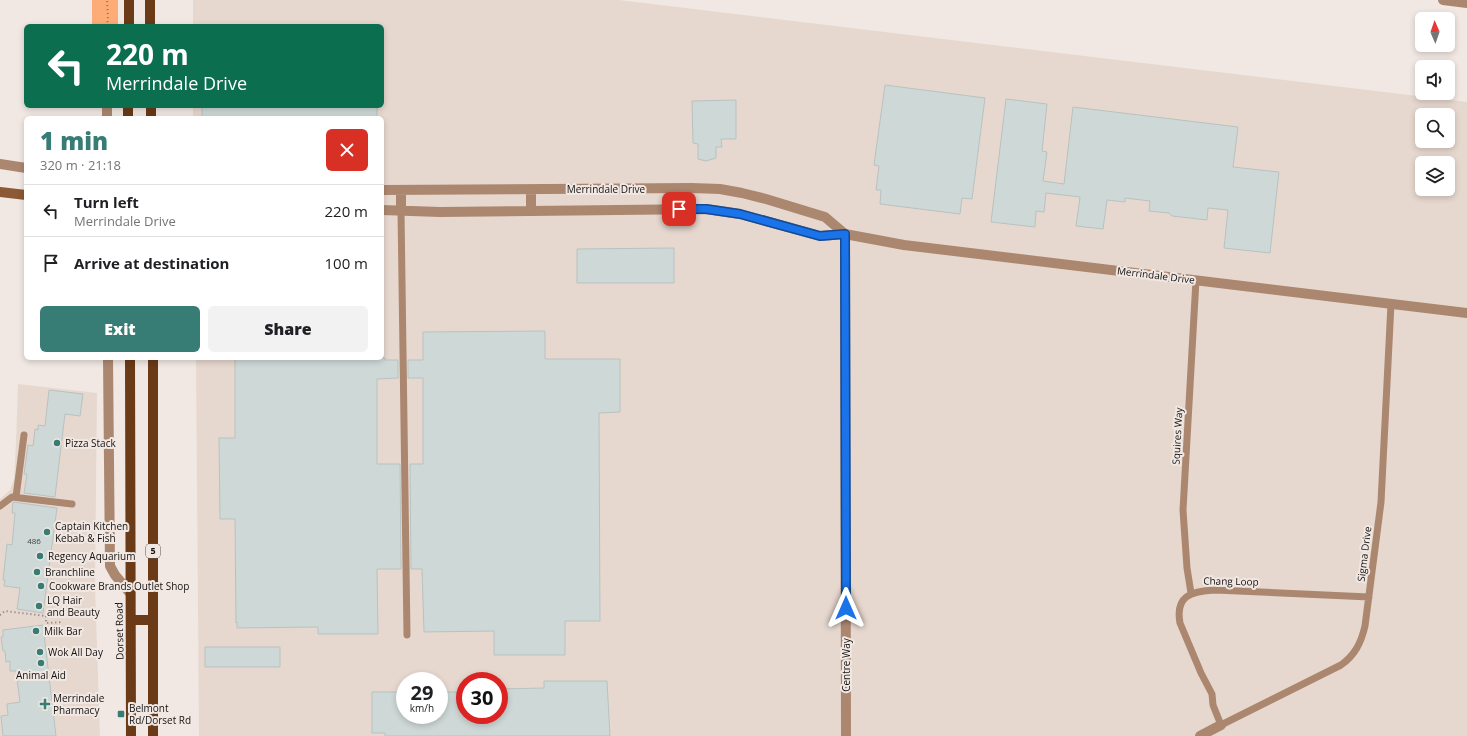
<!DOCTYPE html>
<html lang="en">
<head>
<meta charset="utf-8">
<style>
	body { margin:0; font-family:"Open Sans",sans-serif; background:#f2f2f2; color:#202124; height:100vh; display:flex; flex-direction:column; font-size:15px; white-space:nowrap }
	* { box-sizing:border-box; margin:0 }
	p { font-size:13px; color:#757577 }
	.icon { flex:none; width:22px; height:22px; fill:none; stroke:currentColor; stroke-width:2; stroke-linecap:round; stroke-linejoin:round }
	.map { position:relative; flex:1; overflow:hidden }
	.details { position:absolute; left:24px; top:116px; width:360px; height:244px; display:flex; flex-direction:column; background:#fff; border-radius:6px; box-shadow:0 2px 6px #0003 }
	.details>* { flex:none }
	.hud { position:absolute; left:24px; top:24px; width:360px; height:84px; border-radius:6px; box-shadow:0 2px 6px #0003; background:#0b6e4f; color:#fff; overflow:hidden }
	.needle { width:26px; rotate:358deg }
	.buttons { position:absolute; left:1415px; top:12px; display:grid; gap:8px }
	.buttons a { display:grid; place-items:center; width:40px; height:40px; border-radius:6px; background:#fff; box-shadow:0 2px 6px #0003; font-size:20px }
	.speed { position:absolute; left:396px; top:672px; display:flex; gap:8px; font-size:20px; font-weight:700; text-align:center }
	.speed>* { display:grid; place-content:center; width:52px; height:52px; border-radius:50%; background:#fff; box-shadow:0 2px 6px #0003; line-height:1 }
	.speed small { font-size:10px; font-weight:400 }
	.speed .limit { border:6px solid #d22; background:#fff; color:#111 }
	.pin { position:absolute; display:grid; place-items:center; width:34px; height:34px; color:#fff; margin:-17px; border-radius:8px; box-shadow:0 2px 6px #0006 }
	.me { position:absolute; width:44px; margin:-22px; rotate:0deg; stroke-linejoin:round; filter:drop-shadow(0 0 3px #0008) }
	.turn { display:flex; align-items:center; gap:14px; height:84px; padding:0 16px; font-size:18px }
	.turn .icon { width:52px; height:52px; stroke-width:2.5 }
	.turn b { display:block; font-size:28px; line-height:34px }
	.round { display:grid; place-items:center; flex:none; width:42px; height:42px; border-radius:6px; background:#f2f2f2 }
	.headline { display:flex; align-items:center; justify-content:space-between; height:68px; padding:0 16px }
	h1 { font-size:24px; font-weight:800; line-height:30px; color:#377d75 }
	.action { display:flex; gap:8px; margin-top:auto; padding:8px 16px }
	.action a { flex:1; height:46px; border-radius:6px; background:#377d75; color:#fff; font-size:16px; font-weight:800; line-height:46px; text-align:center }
	.action a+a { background:#f2f2f2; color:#202124 }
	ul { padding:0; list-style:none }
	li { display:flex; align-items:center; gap:12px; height:52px; padding:0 16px; border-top:1px solid #e0e0e0 }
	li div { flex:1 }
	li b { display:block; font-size:15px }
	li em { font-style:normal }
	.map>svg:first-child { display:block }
	.built { fill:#e7d8cf; fill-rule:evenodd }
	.green { fill:#feac77 }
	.building { fill:#ced9d7; stroke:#b8c2c0 }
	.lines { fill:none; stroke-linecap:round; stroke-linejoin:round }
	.path { stroke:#7c7774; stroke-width:2; stroke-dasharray:1 3; stroke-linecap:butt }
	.lane { stroke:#ac8770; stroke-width:7 }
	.street { stroke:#ac8770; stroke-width:10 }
	.secondary { stroke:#8c5835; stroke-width:10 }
	.primary { stroke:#6b3a16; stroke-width:10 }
	.route-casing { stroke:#114b97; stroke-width:10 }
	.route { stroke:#1a73e8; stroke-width:7 }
	.poi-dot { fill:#377d75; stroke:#f1e8e3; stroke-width:1.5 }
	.labels { text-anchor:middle; stroke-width:4; stroke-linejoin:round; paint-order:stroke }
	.number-label { font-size:8px; fill:#434442 }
	.shield { fill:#f1e8e3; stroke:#575250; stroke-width:1 }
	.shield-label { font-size:9px; font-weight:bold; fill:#151211 }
	.street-label { font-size:10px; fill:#151211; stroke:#f1e8e3 }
	.poi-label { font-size:10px; fill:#151211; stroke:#f1e8e3; text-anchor:start }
</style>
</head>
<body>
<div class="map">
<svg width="1467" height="736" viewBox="0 0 1467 736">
	<rect width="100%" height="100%" fill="#f1e8e3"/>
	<path class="built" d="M193 0H619L1467 102V736H199L196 358H382V118H193V106H382V26H193ZM1422 115H1448V141H1422ZM1422 163H1448V189H1422ZM405 681H439V715H405ZM465 681H499V715H465Z
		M18 384 97 393 95 586 100 736H0V499L10 490 14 479 16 442Z"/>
	<path class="green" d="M92 0H118V26H92Z"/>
	<path class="building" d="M885 85 985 98 972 199 962 198 960 214 880 204 881 190H876L879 166 874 165Z
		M1006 99 1047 104 1042 151 1047 152 1043 181 1064 184 1073 107 1238 127 1233 167 1279 172 1270 253 1224 248 1228 210 1208 208 1207 220 1172 216 1169 213 1149 211 1150 201 1125 198V202L1107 200 1103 229 1076 226 1080 197 1046 193 1044 212 1036 211 1035 227 991 222Z
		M736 100V139H721L722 147H716V158L706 161 698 159V144L693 143 692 101Z
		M202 106H377V117L202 118Z
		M674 248V283H577V249Z
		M545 331V359H620V412L599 413 600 621H565V655H494V631L424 632 422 569H411L410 464H423V378H408V360H423V332Z
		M235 358H385V360H398V378L377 379V464H400L401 569H377L378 634H318V627L237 628V622L236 623 235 519H220L219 438H235Z
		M49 390 83 394 80 416 65 414 55 497 24 493 27 474H24L28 445 33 446 35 429 38 430V425L45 426Z
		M13 502 57 508 43 613 17 609 20 588 4 586 5 580H3L7 544 12 545 15 513H12Z
		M43 625 56 736H3L1 716 8 715 7 704 20 702 16 671H10V661L6 662 5 651H3L1 637H3V630Z
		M205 647H280V667H205Z
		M544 681H607L610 736H385V733H372V692H405V715H439V692H465V715H499V689L544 688Z"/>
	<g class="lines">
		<path class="path" d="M107 26 108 17 107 0
			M0 615 5 611 46 616V623L63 622"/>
		<path class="lane" d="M401 211 407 635
			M16 497 24 435
			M0 506 12 497 72 504
			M1191 593 1187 568 1183 510 1196 280
			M1369 597 1215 590C1191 591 1175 596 1180 623L1201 673 1212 694 1213 705 1221 725 1341 665C1355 655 1361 643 1365 626L1381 502 1391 304"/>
		<path class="street" d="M1443 0 1467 3
			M107 118V106
			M0 164 26 168
			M382 190 692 188 720 189 742 193 766 199 825 217 845 234
			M401 190V211
			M531 190V211
			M382 210 440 212 706 209 740 214 820 236 845 234 904 245 1467 313
			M845 234 846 736
			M108 358 110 566 115 575 130 593
			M1200 736 1221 725"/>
		<path class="secondary" d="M0 192 26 195"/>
		<path class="primary" d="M129 0V26
			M150 0V26
			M151 106V118
			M128 118V106
			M130 358 131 736
			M153 358V736
			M131 620H153"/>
	</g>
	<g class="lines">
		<g class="route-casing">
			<path id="route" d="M679 209H706L740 214 820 236 845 234 846 608"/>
		</g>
		<use href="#route" class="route"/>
	</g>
	<g class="poi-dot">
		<circle cx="57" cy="443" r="4"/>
		<circle cx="47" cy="532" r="4"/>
		<circle cx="40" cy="556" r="4"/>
		<circle cx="37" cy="572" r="4"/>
		<circle cx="41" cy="586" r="4"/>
		<circle cx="39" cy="606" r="4"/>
		<circle cx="36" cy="631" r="4"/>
		<circle cx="40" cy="652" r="4"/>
		<circle cx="41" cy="663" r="4"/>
		<path d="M43 698h4v4h4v4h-4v4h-4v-4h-4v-4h4z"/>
		<rect x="117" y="710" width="8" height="8" rx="2"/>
	</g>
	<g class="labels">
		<g class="number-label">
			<text x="34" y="544">486</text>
		</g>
		<rect class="shield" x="146" y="544" width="14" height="14" rx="3"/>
		<g class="shield-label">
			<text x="153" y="554">5</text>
		</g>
		<g class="street-label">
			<text x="606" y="193">Merrindale Drive</text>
			<text transform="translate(1156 275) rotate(7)" y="4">Merrindale Drive</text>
			<text transform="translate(1177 436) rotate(-87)" y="4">Squires Way</text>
			<text transform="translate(1364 554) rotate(-83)" y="4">Sigma Drive</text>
			<text transform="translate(1231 581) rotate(1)" y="4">Chang Loop</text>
			<text transform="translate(119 631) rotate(-91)" y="4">Dorset Road</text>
			<text transform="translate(846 665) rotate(-90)" y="4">Centre Way</text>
		</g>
		<g class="poi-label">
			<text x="65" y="447">Pizza Stack</text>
			<text x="55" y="530">Captain Kitchen<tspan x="55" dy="12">Kebab &amp; Fish</tspan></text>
			<text x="48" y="560">Regency Aquarium</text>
			<text x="45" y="576">Branchline</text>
			<text x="49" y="590">Cookware Brands Outlet Shop</text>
			<text x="47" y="604">LQ Hair<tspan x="47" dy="12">and Beauty</tspan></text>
			<text x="44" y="635">Milk Bar</text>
			<text x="48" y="656">Wok All Day</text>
			<text x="41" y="679" text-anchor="middle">Animal Aid</text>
			<text x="53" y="702">Merrindale<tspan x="53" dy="12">Pharmacy</tspan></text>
			<text x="129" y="712">Belmont<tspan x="129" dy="12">Rd/Dorset Rd</tspan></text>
		</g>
	</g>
</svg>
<div class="buttons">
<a><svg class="needle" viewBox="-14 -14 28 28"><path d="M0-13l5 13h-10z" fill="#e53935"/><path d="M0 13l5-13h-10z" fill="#757577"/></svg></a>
<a><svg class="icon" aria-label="sound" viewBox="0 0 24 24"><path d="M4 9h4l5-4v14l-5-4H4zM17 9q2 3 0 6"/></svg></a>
<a><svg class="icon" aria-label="search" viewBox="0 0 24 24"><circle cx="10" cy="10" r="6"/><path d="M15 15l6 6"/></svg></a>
<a><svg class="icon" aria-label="layers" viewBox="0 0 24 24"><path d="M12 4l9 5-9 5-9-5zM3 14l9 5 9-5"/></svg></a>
</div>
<div class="speed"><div>29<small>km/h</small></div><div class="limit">30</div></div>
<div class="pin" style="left:679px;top:209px;background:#d93025"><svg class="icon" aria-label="arrive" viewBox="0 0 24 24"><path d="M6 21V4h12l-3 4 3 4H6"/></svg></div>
<svg class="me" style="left:846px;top:608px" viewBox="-20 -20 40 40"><path d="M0-17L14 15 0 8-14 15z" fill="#1a73e8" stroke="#fff" stroke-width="4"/></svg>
<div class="hud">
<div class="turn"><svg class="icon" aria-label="left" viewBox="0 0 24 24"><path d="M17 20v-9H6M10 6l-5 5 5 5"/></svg><div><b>220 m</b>Merrindale Drive</div></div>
</div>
<section class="details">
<div class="headline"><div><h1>1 min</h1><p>320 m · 21:18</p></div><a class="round" style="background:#d93025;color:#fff"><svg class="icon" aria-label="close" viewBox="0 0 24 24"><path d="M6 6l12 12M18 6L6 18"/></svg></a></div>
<ul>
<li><svg class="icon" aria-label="left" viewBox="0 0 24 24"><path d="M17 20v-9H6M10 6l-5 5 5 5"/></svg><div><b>Turn left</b><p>Merrindale Drive</p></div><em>220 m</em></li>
<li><svg class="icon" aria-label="arrive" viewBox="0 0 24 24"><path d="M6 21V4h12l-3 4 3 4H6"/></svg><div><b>Arrive at destination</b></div><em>100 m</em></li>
</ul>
<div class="action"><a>Exit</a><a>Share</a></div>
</section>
</div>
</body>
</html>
